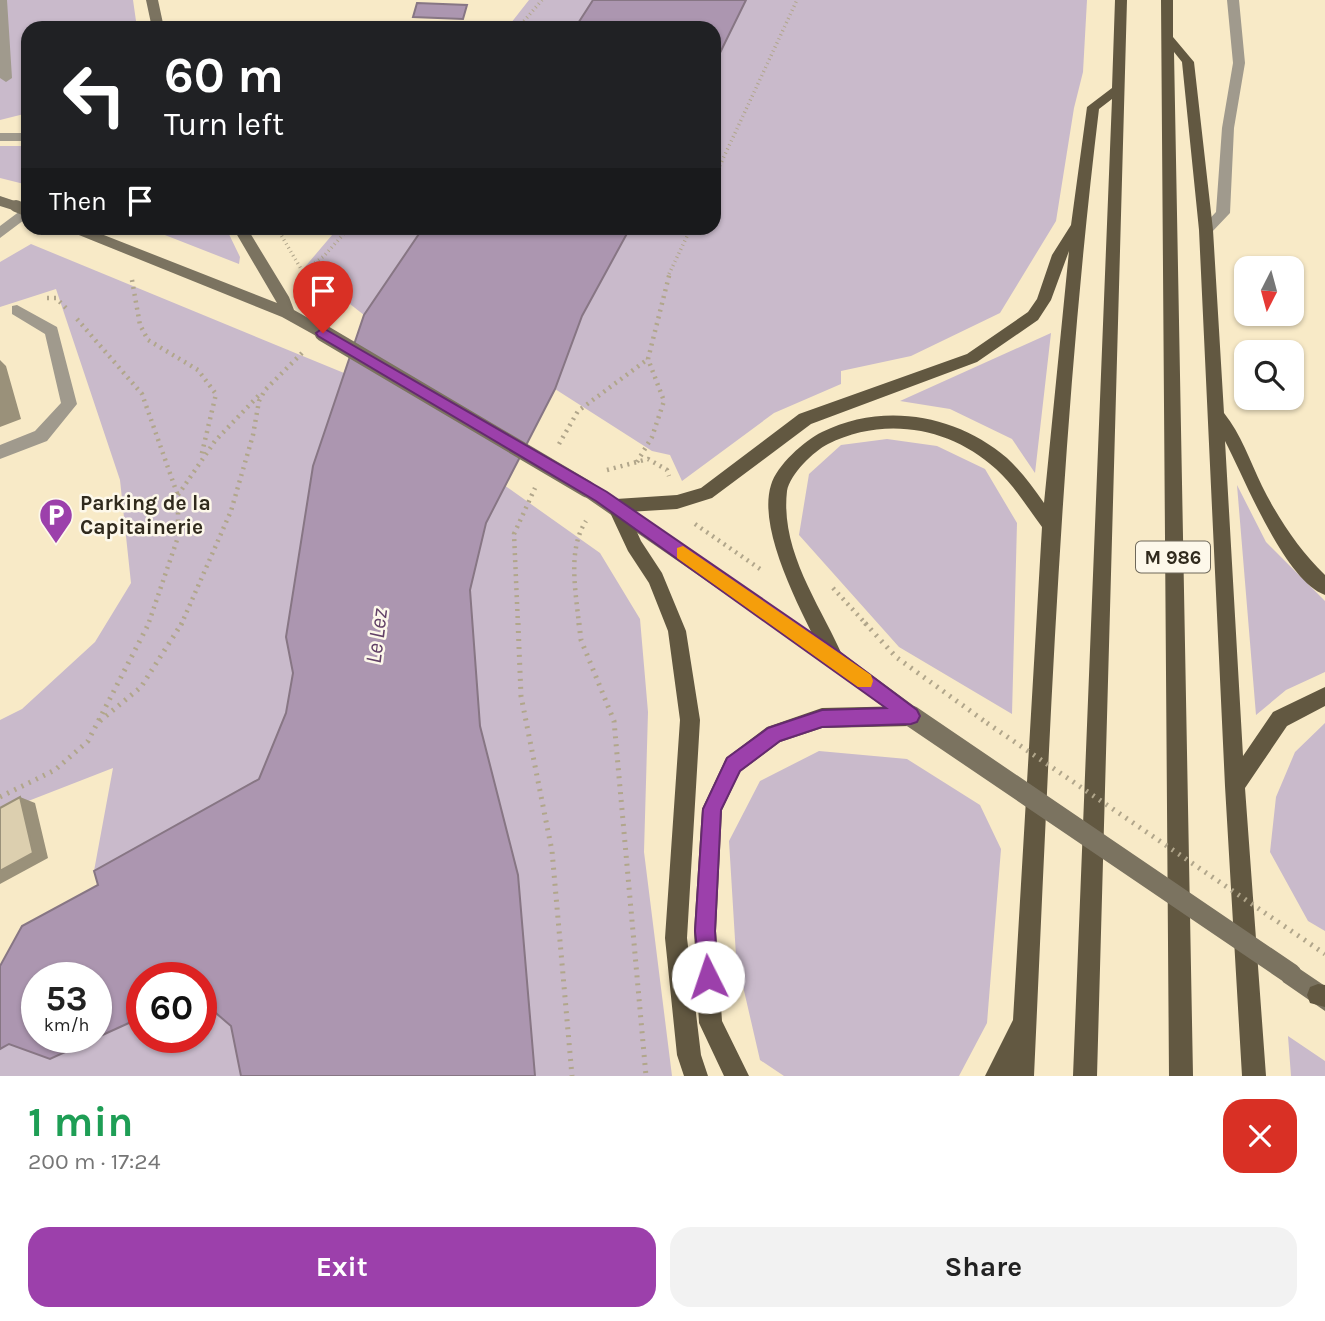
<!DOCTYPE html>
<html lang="en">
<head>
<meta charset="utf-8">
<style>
	body { margin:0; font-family:Karla,sans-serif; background:#f2f2f2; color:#222; height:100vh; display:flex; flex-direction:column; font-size:26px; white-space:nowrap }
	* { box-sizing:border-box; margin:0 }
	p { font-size:23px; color:#767676 }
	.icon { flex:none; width:38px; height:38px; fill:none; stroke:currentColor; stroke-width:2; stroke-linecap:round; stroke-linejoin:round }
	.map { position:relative; height:1076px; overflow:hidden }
	.drawer { display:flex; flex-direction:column; background:#fff; flex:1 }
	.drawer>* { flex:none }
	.hud { position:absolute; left:21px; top:21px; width:700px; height:214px; border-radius:21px; box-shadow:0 2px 5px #0004; background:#202124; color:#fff; overflow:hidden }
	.needle { width:46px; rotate:186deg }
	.fabs { position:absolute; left:1234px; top:256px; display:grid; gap:14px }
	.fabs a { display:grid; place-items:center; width:70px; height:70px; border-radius:14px; background:#fff; box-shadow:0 2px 5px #0004; font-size:35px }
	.speed { position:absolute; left:21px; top:962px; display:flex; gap:14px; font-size:35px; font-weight:700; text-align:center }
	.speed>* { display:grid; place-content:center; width:91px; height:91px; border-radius:50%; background:#fff; box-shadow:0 2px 5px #0004; line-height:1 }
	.speed small { font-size:18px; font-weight:400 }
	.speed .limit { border:10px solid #d22; background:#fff; color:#111 }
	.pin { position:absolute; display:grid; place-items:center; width:60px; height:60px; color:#fff; margin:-72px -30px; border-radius:50% 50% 50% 0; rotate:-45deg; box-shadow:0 0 7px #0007 }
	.pin .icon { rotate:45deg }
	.me { position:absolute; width:77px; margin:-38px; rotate:356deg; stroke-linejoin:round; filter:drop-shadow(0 0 5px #0008) }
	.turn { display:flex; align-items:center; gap:24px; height:147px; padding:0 28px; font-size:32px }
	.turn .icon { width:91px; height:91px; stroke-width:2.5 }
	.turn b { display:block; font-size:49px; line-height:60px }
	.then { display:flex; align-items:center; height:66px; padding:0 28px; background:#0003; gap:14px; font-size:26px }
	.round { display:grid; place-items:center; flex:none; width:74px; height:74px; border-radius:21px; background:#f2f2f2 }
	.overview { display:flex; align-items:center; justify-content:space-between; height:119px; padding:0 28px }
	h1 { font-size:42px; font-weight:700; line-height:52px; color:#1e9e55 }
	.cta { display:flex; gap:14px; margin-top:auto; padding:14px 28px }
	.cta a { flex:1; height:80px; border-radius:21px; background:#9c40ab; color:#fff; font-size:28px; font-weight:700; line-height:80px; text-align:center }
	.cta a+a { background:#f2f2f2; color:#222 }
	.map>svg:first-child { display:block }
	.green { fill:#c9bacb }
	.water { fill:#ac96b0; stroke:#877684; stroke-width:2; fill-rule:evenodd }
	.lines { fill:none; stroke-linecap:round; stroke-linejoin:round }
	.path-far2 { stroke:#b1a68b; stroke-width:3.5; stroke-dasharray:1 3.5; stroke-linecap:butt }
	.path-far1 { stroke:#b1a68b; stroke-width:4.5; stroke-dasharray:2 5; stroke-linecap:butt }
	.path { stroke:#b1a68b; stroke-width:5; stroke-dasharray:2 6; stroke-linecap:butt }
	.lane { fill:#a09a8d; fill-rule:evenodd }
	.street { fill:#a09a8d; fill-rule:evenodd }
	.secondary { fill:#7b7360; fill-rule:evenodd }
	.primary { fill:#625841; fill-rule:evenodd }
	.path-bridge { stroke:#b1a68b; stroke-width:5; stroke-dasharray:2 6; stroke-linecap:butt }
	.secondary-bridge-far2 { stroke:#7b7360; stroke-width:12 }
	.secondary-bridge-far1 { stroke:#7b7360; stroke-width:17 }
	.secondary-bridge { stroke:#7b7360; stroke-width:21 }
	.shaded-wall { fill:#9a917a }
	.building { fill:#dccfaf; stroke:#9a917a; stroke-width:2 }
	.route { fill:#9c40ab; stroke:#652a6f; stroke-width:2 }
	.slow { fill:#f59e0b }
	.labels { text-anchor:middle; stroke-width:5; stroke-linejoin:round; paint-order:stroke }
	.shield { fill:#fdf8ea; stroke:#6e685a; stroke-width:2 }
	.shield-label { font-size:19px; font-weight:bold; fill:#302a1d }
	.poi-label { font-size:21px; font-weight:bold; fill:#302a1d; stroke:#fdf8ea; text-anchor:start }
	.water-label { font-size:23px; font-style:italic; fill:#614066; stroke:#fdf8ea }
</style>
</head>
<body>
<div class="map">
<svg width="1325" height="1076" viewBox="0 0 1325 1076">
	<rect width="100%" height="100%" fill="#f8eac7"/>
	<path class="green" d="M0 0H133L137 28H28V113L0 120Z
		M529 0H593L575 28H507Z
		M746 0H1087L1083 72 1074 108 1056 221 1000 313 911 356 841 371V384L774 413 682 481 670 455 652 451 555 389 582 316 630 228H714V65Z
		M0 146H28V185L0 178Z
		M147 228H226L240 257 239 264Z
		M338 228H423L364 315 304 268Z
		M31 244 344 373 313 467 286 637 293 673 286 713 259 779 94 871 113 768 0 812V720L22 709 95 642 131 583 120 480 56 289 0 307V262Z
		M1051 333 1035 473 1012 439 950 409 900 401Z
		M887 439 937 446 985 469 1017 523 1012 714 899 647 799 535 809 474 841 445Z
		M504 485 600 553 640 619 648 712 644 852 672 1076H535L518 875 480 726 470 590 486 523Z
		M1237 485 1266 542 1325 601V672L1286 690 1256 715Z
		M1325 723V931L1308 921 1270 852 1276 797 1295 752Z
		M819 751 907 759 980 805 1001 849 987 1023 959 1076H784L760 1060 736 956 729 841 760 781Z
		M201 1008H210L231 1026 241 1076H0V1049L8 1044 50 1059 142 1017V1038H201Z
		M1288 1036 1325 1061V1076H1291Z"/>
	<path class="water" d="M593 0H746L714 65V28H575Z
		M417 3 467 5 463 19 413 17Z
		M423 228H630L582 316 555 389 486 523 470 590 480 726 518 875 535 1076H241L231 1026 210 1008H201V978H142V1017L50 1059 9 1044 0 1049V966L22 926 98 885 94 871 259 779 286 713 293 673 286 637 313 466 364 315ZM37 978H96V1038H37Z"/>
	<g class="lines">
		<path class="path-far2" d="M518 28 542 0
			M714 178 797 0
			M277 228 304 274
			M304 271 324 256 349 228
			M669 274 691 228"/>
		<path class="path-far1" d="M303 272 330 307
			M132 280 140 325 148 340 198 370 216 394 201 457
			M47 298H56L68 310
			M77 319 142 394 178 496V537L148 625
			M559 444 578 411 648 359
			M637 462 652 437 664 401 648 359 670 272
			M607 470 648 459 667 470 669 476
			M178 495 215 441 260 394
			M695 524 763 571
			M833 588 867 625
			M181 625 231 511 253 435 259 401 265 390 303 352
			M518 625 514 534 535 488
			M579 625C576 592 567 550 586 521"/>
		<path class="path" d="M518 623 521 696 552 851 572 1076
			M579 623 581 640 614 721 646 1076
			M865 623 896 657 987 723
			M100 721 141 687 182 623
			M0 797 55 770 88 741 149 623"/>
		<path class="lane" d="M0 0H7L12 78 6 82 0 78Z
			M17 305 57 327 77 404 47 441 0 459V445L35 431 61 403 45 334 12 314V306Z"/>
		<path class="street" d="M1227 0H1239L1245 63 1234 128 1230 213 1211 233 1206 235 1199 230 1216 212 1222 128 1233 63Z
			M0 133H28V141H0Z
			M28 205V217L0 238V226Z"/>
		<path class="secondary" d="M146 0H158L164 28H152Z
			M0 196 21 203 23 206 16 211 0 206Z
			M67 228H86L277 303 233 228H247L289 297 294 310 328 329 331 333 328 337H318L282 317 69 231Z
			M587 482 842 653 918 709 921 716 918 723 911 726 904 723 828 665 581 494 579 489 581 484Z
			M1291 963 1325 986V1011L1283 982 1280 974 1283 966Z"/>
		<path class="primary" d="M1115 0H1127L1097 1076H1073L1112 99 1099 109C1060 430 1049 753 1034 1076H985L1013 1020 1042 527C1027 507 1014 485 996 469 950 427 884 416 828 444 814 451 790 474 787 491 780 552 821 606 844 659L842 665 835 668 828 665C807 622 756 533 771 485 777 465 804 441 822 432 882 402 956 414 1007 458 1021 471 1033 487 1044 503L1069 251 1051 300 1038 320 977 362 811 424 712 498 677 509 628 512 641 541 662 573 686 631 700 720 687 938 701 1055 708 1076H684L677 1055 665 938 680 720 668 631 649 583 628 551 607 506 610 501 616 499 677 495 701 488 799 414 967 354 1028 312 1037 299 1052 255 1071 225 1087 107 1112 88Z
			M1161 0H1173V37L1194 62 1213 230 1224 413C1241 434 1250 461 1262 486 1278 518 1299 550 1325 575V595C1284 580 1245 479 1225 441L1243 756 1273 712 1325 687V706L1287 726 1245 788 1266 1076H1242L1225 786 1199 230 1182 62 1174 52 1193 1076H1169Z
			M911 706 918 709 921 716 918 723 911 726 822 728 780 742 740 772 722 810 716 931 722 1021 749 1076H724L699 1023 694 931 702 809 726 758 767 727 822 708Z
			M1318 984 1325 985V1007L1310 1003 1307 995 1310 987Z"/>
		<path class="path-bridge" d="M987 723 1325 954"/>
		<path class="secondary-bridge-far2" d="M16 206 28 211"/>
		<path class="secondary-bridge-far1" d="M323 333 587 489"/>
		<path class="secondary-bridge" d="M911 716 1291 974"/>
	</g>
	<path class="shaded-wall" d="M0 360 6 366 21 419 0 427Z
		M20 797 35 803 48 858 0 884V871Z"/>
	<path class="building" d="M20 797 33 853 0 871V808Z"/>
	<path class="route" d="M323 328 607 492 841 653 917 710 920 716 917 722 911 724 822 727 780 741 740 771 721 810 715 931 718 977 715 984 708 987 701 984 695 931 703 809 727 758 768 728 822 710 886 708 596 501 318 336 316 333Z"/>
	<path class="slow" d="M683 546 871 675 873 681 871 687H858L677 558V548Z"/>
	<defs>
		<g id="parking-pin" transform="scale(1.75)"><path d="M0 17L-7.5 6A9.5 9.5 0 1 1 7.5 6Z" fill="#9c40ab" stroke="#fdf8ea"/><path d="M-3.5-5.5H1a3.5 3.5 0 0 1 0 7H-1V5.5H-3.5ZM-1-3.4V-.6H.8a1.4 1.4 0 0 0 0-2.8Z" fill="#fff"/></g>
	</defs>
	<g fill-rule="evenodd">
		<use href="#parking-pin" x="56" y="515"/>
	</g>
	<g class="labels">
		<rect class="shield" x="1136" y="541.5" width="74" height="31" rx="5"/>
		<g class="shield-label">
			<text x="1173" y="564">M 986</text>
		</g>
		<g class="poi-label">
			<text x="80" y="510">Parking de la<tspan x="80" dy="24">Capitainerie</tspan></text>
		</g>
		<g class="water-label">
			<text transform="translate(376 636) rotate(-83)" y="8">Le Lez</text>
		</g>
	</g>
</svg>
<div class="fabs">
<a><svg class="needle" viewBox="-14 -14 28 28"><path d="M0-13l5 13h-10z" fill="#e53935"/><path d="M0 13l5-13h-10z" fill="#767676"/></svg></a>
<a><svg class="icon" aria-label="search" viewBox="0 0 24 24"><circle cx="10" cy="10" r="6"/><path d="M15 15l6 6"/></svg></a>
</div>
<div class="speed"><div>53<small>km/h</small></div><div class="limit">60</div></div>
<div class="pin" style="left:323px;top:333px;background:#d93025"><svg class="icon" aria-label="arrive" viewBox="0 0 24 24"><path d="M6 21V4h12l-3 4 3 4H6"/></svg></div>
<svg class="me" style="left:708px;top:977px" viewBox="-20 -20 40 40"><circle r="19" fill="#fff"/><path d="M0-13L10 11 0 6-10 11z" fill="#9c40ab"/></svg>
<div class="hud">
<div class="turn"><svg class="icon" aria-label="left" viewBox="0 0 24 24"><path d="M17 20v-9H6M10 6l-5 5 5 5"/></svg><div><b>60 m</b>Turn left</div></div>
<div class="then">Then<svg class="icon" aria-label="arrive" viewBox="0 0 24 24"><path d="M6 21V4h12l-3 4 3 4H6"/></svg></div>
</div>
</div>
<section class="drawer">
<div class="overview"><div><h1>1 min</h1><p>200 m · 17:24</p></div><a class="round" style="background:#d93025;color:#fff"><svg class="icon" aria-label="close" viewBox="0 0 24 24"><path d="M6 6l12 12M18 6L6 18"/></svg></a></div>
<div class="cta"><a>Exit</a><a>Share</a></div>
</section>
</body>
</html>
